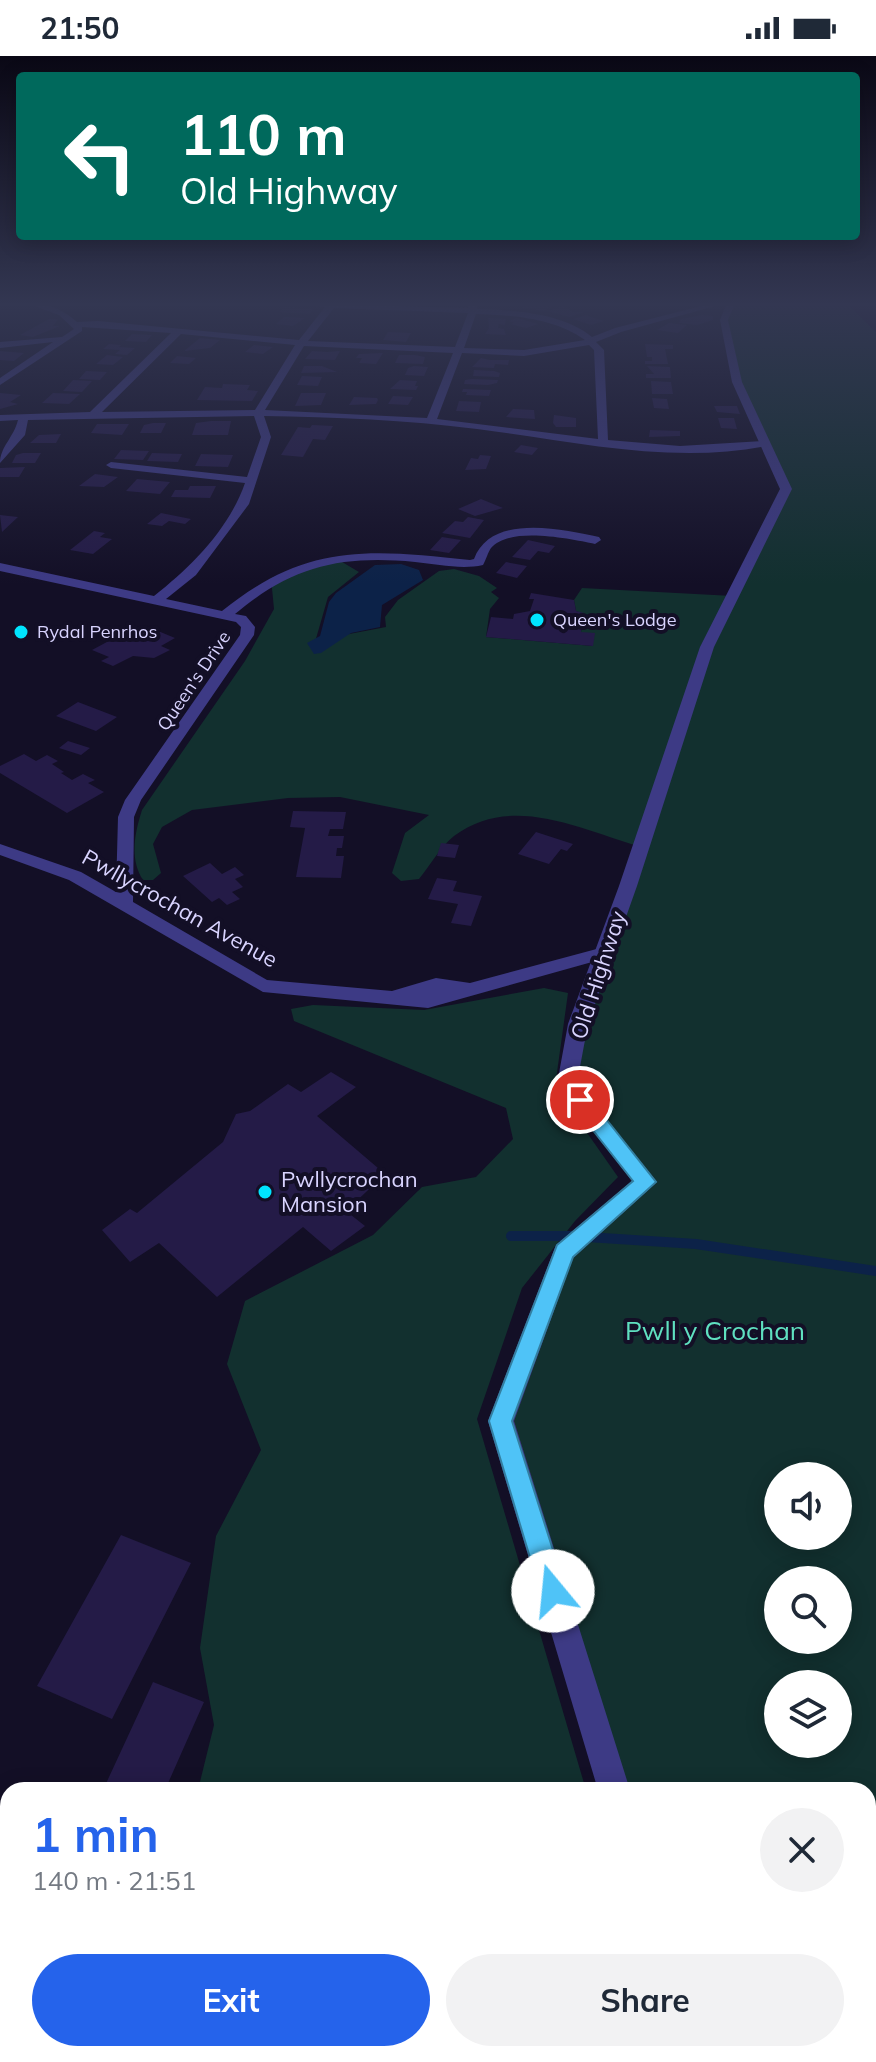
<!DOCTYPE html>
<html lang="en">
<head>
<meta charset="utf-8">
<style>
	body { margin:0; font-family:Mulish,sans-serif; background:#f2f2f3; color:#1f2937; height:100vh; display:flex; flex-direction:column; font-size:30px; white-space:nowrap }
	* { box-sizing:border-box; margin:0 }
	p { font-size:26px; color:#747a83 }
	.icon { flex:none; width:44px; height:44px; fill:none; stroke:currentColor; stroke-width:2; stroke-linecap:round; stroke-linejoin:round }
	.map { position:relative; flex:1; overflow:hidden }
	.panel { position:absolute; left:0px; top:1726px; width:876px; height:280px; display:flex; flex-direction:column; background:#fff; border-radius:24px 24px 0 0; box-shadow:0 4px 20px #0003 }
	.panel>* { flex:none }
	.hud { position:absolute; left:16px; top:16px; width:844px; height:168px; border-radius:8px; box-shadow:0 4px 20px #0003; background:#00695c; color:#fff; overflow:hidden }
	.controls { position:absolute; left:764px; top:1406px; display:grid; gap:16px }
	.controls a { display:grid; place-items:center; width:88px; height:88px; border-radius:50%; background:#fff; box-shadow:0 4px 20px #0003; font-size:40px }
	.pin { position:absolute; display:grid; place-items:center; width:68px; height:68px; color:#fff; margin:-34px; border:4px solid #fff; border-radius:50%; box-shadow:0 2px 8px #0007 }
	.me { position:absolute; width:88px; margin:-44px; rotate:343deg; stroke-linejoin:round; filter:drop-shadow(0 0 6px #0008) }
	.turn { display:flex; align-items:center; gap:28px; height:168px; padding:0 32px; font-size:36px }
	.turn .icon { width:104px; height:104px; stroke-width:2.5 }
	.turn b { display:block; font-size:56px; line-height:68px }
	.round { display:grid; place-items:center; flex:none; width:84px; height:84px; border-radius:42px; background:#f2f2f3 }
	.head { display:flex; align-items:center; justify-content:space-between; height:136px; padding:0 32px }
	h1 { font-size:48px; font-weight:700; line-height:60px; color:#2563eb }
	.action { display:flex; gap:16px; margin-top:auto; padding:16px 32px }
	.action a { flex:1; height:92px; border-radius:48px; background:#2563eb; color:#fff; font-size:32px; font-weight:700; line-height:92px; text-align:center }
	.action a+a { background:#f2f2f3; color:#1f2937 }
	.status { display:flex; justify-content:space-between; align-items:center; height:56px; padding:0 40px; background:#fff; direction:ltr }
	.status svg { height:22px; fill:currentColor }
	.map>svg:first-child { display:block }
	.green { fill:#12302f; fill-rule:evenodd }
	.water { fill:#0c2248 }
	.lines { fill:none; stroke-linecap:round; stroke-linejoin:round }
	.stream { stroke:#0c2248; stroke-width:10 }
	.building { fill:#241b47 }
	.minor { fill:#3d3a85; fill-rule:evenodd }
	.tertiary { fill:#3d3a85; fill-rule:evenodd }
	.secondary { fill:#6f6bff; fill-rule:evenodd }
	.route { fill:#4fc3f7; stroke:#337fa1; stroke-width:2 }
	.poi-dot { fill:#00e5ff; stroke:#130f26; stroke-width:3 }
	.labels { text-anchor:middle; stroke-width:8; stroke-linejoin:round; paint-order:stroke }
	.far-poi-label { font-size:18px; fill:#d9d4ff; stroke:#130f26; text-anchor:start }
	.far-street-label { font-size:18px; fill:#d9d4ff; stroke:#130f26 }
	.street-label { font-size:22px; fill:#d9d4ff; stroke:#130f26 }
	.poi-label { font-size:22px; fill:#d9d4ff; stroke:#130f26; text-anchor:start }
	.near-park-label { font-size:26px; fill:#5fe0c0; stroke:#130f26 }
</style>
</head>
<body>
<div class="status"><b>21:50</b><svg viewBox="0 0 49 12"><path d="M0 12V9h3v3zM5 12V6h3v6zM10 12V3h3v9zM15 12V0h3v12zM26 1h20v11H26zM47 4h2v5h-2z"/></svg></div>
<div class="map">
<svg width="876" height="2006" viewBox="0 0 876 2006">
	<rect width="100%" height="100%" fill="#130f26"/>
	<path class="green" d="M731 247H846L876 276V2006H655L653 1998H868V1734H614L501 1365 564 1196 646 1126 567 1028 641 791C580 773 511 737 454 780 440 791 430 810 419 823L401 825 392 817 405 777 429 759 340 741 288 742 192 754 162 771 153 788 161 817 153 824H143C129 803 135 776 142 754L245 605 274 553 271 522 312 507 337 503 359 516 328 541 313 593 344 579 386 571 385 561 398 544 439 515 454 513 479 520 497 532 491 536 499 542 490 553 486 581 593 590 581 576 584 558 576 555 574 544 582 532 733 540 786 433 737 326 724 264ZM778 1420H838V1480H778ZM778 1524H838V1584H778ZM778 1628H838V1688H778Z
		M544 932 568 937 555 1031 618 1121 575 1165 522 1232 477 1363 586 1734H198L214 1669 200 1592 216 1480 261 1394 227 1308 245 1245 373 1179 422 1131 476 1121 513 1083 506 1052 294 965 291 953 313 949 424 954Z
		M34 1998H330L294 2006H28Z"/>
	<path class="water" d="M401 508 419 514 423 524 382 549 380 571 351 577 321 597 314 598 307 587 320 580 329 546 336 537 375 509Z"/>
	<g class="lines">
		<path class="stream" d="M511 1180H574
			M587 1181 696 1188 876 1215"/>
	</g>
	<path class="building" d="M529 247 544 249 557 247 544 255 522 251Z
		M563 250 573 256H584L569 261 548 255Z
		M283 251 313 253 309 258 280 256Z
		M586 259 594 262 604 265 591 269 573 263Z
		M702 259 713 260V264L697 269 679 267 681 263Z
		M284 261H289L305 262 293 270 276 268Z
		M488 262 506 263 505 269 499 268 498 272 504 273 506 279 485 278 489 272Z
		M517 262 538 268 526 272 510 268 514 267 509 265Z
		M49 263H58L53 270H60L33 281 20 279Z
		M669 267 687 269 678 277 657 274Z
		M388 276 411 277 406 286 383 284Z
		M132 278 152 279 146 286 125 285Z
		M200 282 220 284 210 292 184 295Z
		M109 288 121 289 119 291 135 292 127 299 115 298 120 294 103 293Z
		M645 288 673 289V293H665L668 308H645V305H652V301H647Z
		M254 289 273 291 263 298 245 296Z
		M0 295 24 297 14 305 0 304Z
		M312 295 327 296 340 295 335 304 305 303Z
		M383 297 376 308 359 307 362 302H356L359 298Z
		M107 299 123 301 113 309 96 308Z
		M399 299H415L425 301 423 308 395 307Z
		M177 300 196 302 189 308 170 307Z
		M481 302 490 304H509L508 309 495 308 494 312 472 311Z
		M304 310H322L337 316 301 317Z
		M414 310 428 311 424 320 405 319 408 312Z
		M647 310 670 311 671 322H646V318H654Z
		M474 314 494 315 500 317 499 321 473 320Z
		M86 315 107 316 100 324 79 323Z
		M302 320 322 321 318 330 297 329Z
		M472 323 498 324 497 327 488 329 464 328 465 324Z
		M73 324 92 325 82 336 63 335Z
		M400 324 417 325 415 330H418L416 334 390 333Z
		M651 325 671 326 673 338H652Z
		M223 328 250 329 247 334 258 335 252 345 197 344 205 331 222 332Z
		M463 333 491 334 489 340 466 339 467 336H462Z
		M0 337 21 339 10 346 18 348 0 353Z
		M53 337 80 338 69 348 42 347Z
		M301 337H326L321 349 295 350Z
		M393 340 413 341 408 349 388 348Z
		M354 341 377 342 378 344 376 348 349 349Z
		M652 342 667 343 669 353 654 352Z
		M459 345 481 346 479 356 456 355Z
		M714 350H737L740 358 717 356Z
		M513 353 534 354 535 363 506 361Z
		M554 359 576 362V371H556L553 367Z
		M718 362H734L737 373 721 372Z
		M211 365H231L228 379H192L196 367Z
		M153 367H166L161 377H140L144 369Z
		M97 368H129L122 379 91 377Z
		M312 369 333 370 325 384 313 383 303 401 281 399 298 371 310 372Z
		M650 374 680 375V380L649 381Z
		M61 378 56 387H30L39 379Z
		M521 389 538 392 532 399 514 396Z
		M121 394 149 395 143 404 114 403Z
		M23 397H41L35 407H12L16 399Z
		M152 397 182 398 178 406 147 405Z
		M201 398 233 399 228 411 195 410Z
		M480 399 491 400 486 413 465 414 471 402 478 403Z
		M25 411 19 421H0V412Z
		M95 418 118 421 104 431 79 430Z
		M137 423 170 426 160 438 126 435Z
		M190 430H216L210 442 171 441 175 434H188Z
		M481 443 503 452 475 460 458 453Z
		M161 457 191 463 185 468 169 465 162 470 147 468Z
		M0 459 18 461 2 476Z
		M468 461 484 464 470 482 442 477 455 465 463 466Z
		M94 475 105 477 100 481 112 483 93 498 70 494Z
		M442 481 461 484 449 497 430 494Z
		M528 484 555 490 549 497 538 495 530 504 512 501Z
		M506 506 527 510 517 522 496 517Z
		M531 537 574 544 576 555 584 557 581 576 595 577 593 590 486 581 491 561 513 563 514 558 530 555 534 543H529Z
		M146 570 175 582 161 590 170 594 154 602 133 600 113 610 101 605 109 601 92 594 133 572 138 574Z
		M78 646 117 661 96 675 56 660Z
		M68 685 90 692 81 699 59 692Z
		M24 698 36 705 47 699 58 705 52 708 64 716 61 717 72 724 83 718 95 724 88 727 104 736 67 757 0 717V710Z
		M293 755 346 756 343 773H330L328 780H344L342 792H337L336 800H344L341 822 296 821 305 772 290 771Z
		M536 776 573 788 567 795 561 793 549 808 518 798Z
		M441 787 459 789 455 802 437 800Z
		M210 807 222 818 235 811 244 819 235 823 243 831 232 836 240 843 227 849 219 842 212 846 183 820Z
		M437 822 457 825 453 835 482 840 471 870 451 867 458 848 428 843Z
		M331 1016 356 1031 317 1060 385 1118 346 1155 365 1170 331 1195 303 1171 217 1241 159 1187 130 1206 102 1174 130 1153 137 1157 223 1086 236 1058 250 1055 288 1028 301 1036Z
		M121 1479 191 1507 112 1663 37 1630Z
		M153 1626 204 1646 165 1734H103Z
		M0 1890 8 1892V1998H18L15 2006H0Z"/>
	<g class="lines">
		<path class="minor" d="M26 247C46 246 63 253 77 266L98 265 299 284 325 251 282 247 468 252V247H476L477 253C513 254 563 257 592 281L615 272 713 247H726L621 276 596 286 604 294 608 384 680 390 763 385 767 386V390C671 409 572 385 477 373 406 364 335 361 264 360L271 381 249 448 196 519 166 543 222 555C306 487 368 493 470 504L474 503C491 457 562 473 599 481L601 484 595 488C570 483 510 470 491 492 488 496 486 504 483 509 461 514 438 508 415 506 341 499 292 510 235 558L246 560 255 571 254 579 141 744 134 761 133 846 267 924 392 935 436 922 470 927 604 891 613 897 610 901 428 952 263 936 69 824 0 799V788L81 816 116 836 118 761 125 744 240 579 241 571 236 566 0 515V507L154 540C191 511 229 473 245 427L111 412 106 409 111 406 247 421 261 381 254 360 28 364 25 379 0 407C0 391 14 381 18 364L0 365V359L90 356 171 277 82 271V275L0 329V322L53 286 0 292V286L62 281 74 273 59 259ZM334 252 468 257 455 291 308 285ZM476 258C512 259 555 262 585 284L524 294 464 292ZM181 278 295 289 255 354 102 356ZM589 289 594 294 598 383 437 363 462 297 524 300ZM304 290 453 297 427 362 265 354Z"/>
		<path class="tertiary" d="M727 247H735L728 264 742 326 792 433 714 591 637 830 588 968 577 1027 657 1126 573 1202 514 1365 630 1734H598L488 1365 556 1189 632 1125 557 1028 568 968 619 830 700 591 780 433 732 326 720 264Z"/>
		<path class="secondary" d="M876 1894V1934L868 1937V1897Z
			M618 1998H687L683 2006H614Z"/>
	</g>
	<linearGradient id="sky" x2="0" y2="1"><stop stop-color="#0a0815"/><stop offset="0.47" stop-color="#333752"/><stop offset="1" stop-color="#333752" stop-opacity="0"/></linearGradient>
	<rect width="876" height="528" fill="url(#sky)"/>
	<path class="route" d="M580 1037 587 1039 656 1126 573 1201 512 1365 566 1535 562 1544 553 1548 544 1544 540 1535 489 1365 557 1189 633 1125 573 1049 571 1044 573 1039Z"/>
	<g class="poi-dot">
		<circle cx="537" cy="564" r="8"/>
		<circle cx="21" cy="576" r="8"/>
		<circle cx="265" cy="1136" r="8"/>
	</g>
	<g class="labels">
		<g class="far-poi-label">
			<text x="553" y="570">Queen's Lodge</text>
			<text x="37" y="582">Rydal Penrhos</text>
		</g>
		<g class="far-street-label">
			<text transform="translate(194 625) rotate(-56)" y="6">Queen's Drive</text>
		</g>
		<g class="street-label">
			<text transform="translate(180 852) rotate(29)" y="8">Pwllycrochan Avenue</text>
			<text transform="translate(598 919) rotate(-72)" y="8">Old Highway</text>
		</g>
		<g class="poi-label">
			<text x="281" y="1131">Pwllycrochan<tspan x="281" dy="25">Mansion</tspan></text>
		</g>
		<g class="near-park-label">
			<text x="715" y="1284">Pwll y Crochan</text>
		</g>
	</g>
</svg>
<div class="controls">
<a><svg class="icon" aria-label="sound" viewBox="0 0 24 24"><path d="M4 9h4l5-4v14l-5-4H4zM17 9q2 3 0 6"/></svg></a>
<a><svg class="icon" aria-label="search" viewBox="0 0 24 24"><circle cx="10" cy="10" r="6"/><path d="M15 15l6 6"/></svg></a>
<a><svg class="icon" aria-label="layers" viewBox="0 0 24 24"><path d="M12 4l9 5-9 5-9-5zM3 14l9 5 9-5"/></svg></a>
</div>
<div class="pin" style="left:580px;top:1044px;background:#d93025"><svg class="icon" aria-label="arrive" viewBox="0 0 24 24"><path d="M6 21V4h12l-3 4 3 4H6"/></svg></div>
<svg class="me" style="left:553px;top:1535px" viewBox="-20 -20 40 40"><circle r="19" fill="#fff"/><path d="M0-13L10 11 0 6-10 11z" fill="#4fc3f7"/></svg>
<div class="hud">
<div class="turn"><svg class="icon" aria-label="left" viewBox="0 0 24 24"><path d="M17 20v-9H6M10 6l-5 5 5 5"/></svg><div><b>110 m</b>Old Highway</div></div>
</div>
<section class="panel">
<div class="head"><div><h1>1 min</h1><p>140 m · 21:51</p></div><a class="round"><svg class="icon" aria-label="close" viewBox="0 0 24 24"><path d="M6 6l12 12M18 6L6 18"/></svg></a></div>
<div class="action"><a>Exit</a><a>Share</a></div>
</section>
</div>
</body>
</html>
